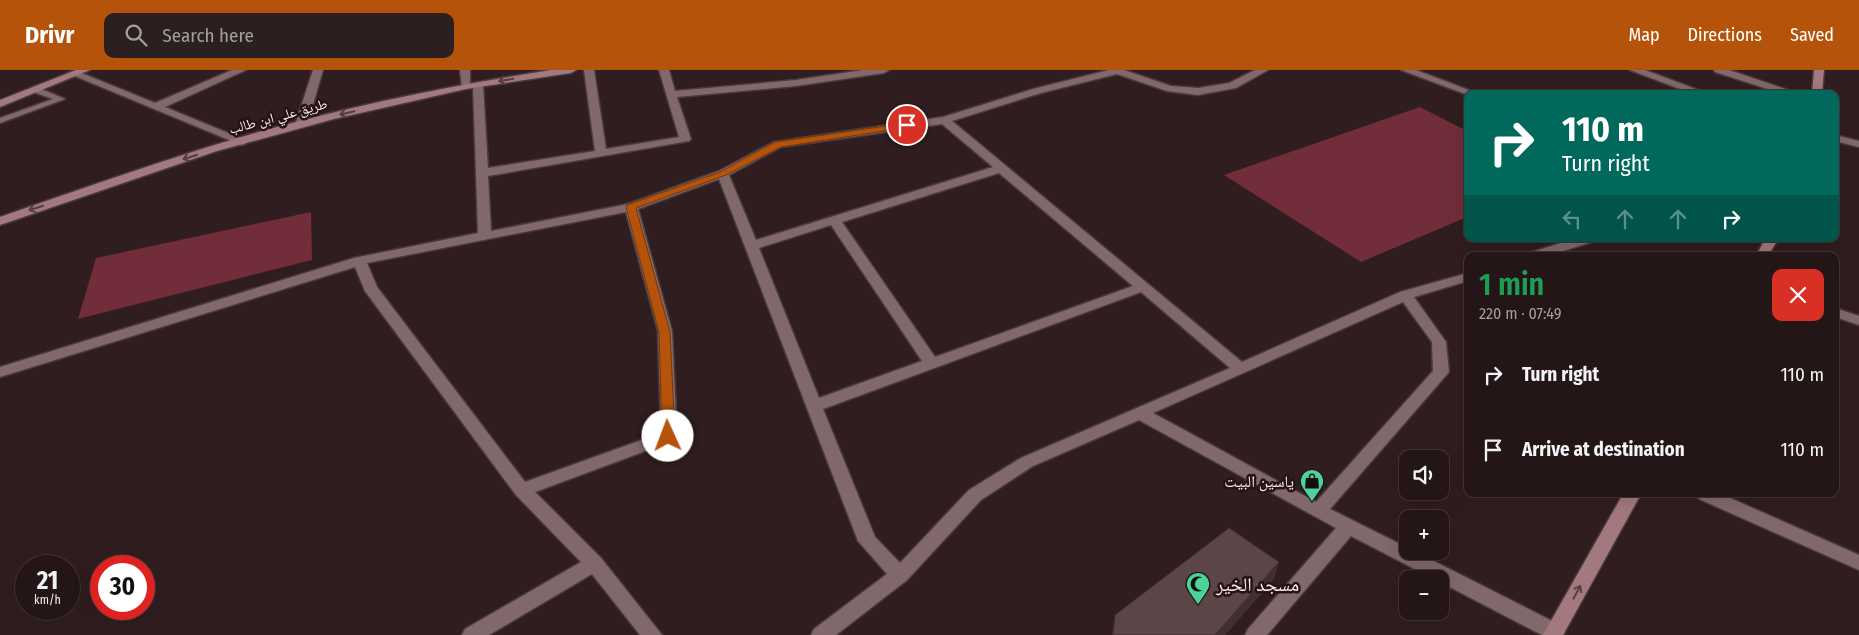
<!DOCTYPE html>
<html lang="en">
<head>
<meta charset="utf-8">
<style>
	body { margin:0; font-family:"Fira Sans Condensed","Noto Naskh Arabic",sans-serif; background:#2c1f20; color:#f1f3f6; height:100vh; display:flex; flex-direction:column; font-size:19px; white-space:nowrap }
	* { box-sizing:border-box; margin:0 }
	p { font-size:16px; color:#a39fa1 }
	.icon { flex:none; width:28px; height:28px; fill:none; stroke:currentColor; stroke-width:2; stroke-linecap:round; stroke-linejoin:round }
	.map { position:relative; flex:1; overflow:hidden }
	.side { position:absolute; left:1464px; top:182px; width:375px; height:245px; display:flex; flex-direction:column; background:#241617; border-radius:10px; box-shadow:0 5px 20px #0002,0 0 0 1px #413536 }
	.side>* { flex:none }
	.top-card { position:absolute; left:1464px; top:20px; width:375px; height:152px; border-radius:10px; box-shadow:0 5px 20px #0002,0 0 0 1px #413536; background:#00695c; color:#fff; overflow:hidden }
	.fabs { position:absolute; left:1399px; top:380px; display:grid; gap:10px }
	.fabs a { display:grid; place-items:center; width:50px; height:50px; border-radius:10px; background:#241617; box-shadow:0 5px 20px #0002,0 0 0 1px #413536; font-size:25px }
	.speed { position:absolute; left:15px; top:485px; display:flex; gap:10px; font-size:25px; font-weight:700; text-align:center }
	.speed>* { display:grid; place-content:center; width:65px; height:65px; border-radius:50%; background:#241617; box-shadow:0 5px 20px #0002,0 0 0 1px #413536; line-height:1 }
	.speed small { font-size:12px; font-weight:400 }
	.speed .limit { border:8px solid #d22; background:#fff; color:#111 }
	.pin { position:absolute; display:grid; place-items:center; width:42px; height:42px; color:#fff; margin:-21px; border:2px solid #fff; border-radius:50%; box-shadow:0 1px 5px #0007 }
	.me { position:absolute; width:55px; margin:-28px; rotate:358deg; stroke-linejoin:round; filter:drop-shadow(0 0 4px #0008) }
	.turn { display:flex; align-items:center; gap:18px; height:105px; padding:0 15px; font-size:22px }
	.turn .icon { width:65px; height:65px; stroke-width:2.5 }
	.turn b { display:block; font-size:35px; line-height:42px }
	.lanes { display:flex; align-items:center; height:48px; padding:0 15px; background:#0003; justify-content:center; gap:25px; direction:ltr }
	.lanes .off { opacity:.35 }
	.round { display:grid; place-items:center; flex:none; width:52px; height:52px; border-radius:10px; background:#2c1f20 }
	.head { display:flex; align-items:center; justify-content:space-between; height:85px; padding:0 15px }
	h1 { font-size:30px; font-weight:600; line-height:38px; color:#1e9e55 }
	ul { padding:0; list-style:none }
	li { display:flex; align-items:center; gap:15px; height:75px; padding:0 15px }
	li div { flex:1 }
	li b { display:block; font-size:19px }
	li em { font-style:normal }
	header { display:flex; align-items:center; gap:30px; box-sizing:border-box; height:70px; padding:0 25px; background:#b45309; color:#fff }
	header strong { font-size:24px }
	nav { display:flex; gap:28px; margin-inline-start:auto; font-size:18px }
	.search { width:350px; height:45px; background:#2c1f20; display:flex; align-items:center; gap:12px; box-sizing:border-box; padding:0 18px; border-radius:10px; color:#a39fa1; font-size:19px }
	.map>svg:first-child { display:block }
	.green { fill:#712e3a }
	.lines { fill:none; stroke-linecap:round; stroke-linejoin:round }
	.lane-casing { stroke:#4a3a3c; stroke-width:3 }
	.street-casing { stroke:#4a3a3c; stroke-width:3 }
	.secondary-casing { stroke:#4a3a3c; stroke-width:3 }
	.lane { fill:#81696b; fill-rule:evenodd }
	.street { fill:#81696b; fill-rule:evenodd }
	.secondary { fill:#a2797e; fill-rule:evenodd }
	.wall { fill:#4f3b3d }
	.shaded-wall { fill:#403032 }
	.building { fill:#5c4547; stroke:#403032 }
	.oneway { stroke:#583c40 }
	.route { fill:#b45309; stroke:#753606 }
	.labels { text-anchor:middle; stroke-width:5; stroke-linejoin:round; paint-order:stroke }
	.far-street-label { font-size:14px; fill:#fdeef0; stroke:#261316 }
	.poi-label { font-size:16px; fill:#fdeef0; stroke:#261316; text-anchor:end }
	.near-poi-label { font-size:19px; fill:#fdeef0; stroke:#261316; text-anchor:start }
</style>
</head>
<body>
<header>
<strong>Drivr</strong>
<div class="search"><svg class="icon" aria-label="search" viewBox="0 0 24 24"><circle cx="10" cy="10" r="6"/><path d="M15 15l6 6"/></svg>Search here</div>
<nav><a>Map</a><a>Directions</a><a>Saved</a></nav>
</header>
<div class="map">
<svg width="1859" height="565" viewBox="0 0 1859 565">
	<rect width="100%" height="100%" fill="#301d1f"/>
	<path class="green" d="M1420 37 1467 61V147L1361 192 1224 105Z
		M311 142 312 190 78 249 96 188Z"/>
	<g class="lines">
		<g class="lane-casing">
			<path id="lane" d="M33 18H39L65 29 0 53V48L53 29 33 22Z"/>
		</g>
		<g class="street-casing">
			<path id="street" d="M232 0H246L165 37 245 70 247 72 245 74 241 75 70 4 71 2H79L155 33Z
				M313 0H323L307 55 301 58 295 55Z
				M460 0H470V18H462Z
				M584 0H594L606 79 679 67 659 0H669L675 21 796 10 863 0H889L884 3 796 16 677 27 691 69 689 71 488 106 491 161 628 134 719 101 774 72 943 47 1033 19 1109 0H1124L1171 16 1198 18 1229 13 1255 0H1268L1236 18 1198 25 1167 21 1117 4 1041 23 952 51 1242 292 1400 222 1468 203V211L1414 227 1446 272 1449 302 1330 439 1408 478V481H1414L1562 556 1565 562 1563 565H1542L1440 512V509H1434L1351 466 1267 565H1245L1248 559 1336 458 1139 350 1033 396 981 430 907 510 836 565H811L814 559 887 504 858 471 719 109 638 139 672 261 677 366 675 370 535 422 601 488 662 565H640L592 504 489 565H462L465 559 581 492 516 425 365 221 355 197 0 307V297L354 188 478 163 473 15 478 12 483 15 488 98 595 81ZM942 54 993 97 756 170 729 105 781 77ZM999 103 1133 216 935 287 842 152ZM626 142 658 261 661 363 525 412 377 217 367 193ZM831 155 922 291 819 328 759 178ZM1141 222 1230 298 1021 388 969 420 900 493 875 467 823 339ZM1403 232 1432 272 1433 301 1316 432 1153 343Z
				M1401 0H1416L1479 24 1468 25Z
				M1630 0H1645L1709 24H1693Z
				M1714 0H1729L1800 24H1783L1715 2Z
				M1835 65 1859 71V77L1835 71Z
				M1574 169H1594L1592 172 1547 186H1527L1529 183Z
				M1835 238 1859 246V255L1835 247Z
				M1696 424H1721L1859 485V500L1699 429Z"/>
		</g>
		<g class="secondary-casing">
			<path id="secondary" d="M76 0H90L0 37V30Z
				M551 0H576L571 3 466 19 334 49 217 81 0 155V147C69 123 138 99 208 77 320 42 435 18 551 0Z
				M1814 0H1824L1822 24H1812Z
				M1765 169H1778L1768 186H1756Z
				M1623 424H1641L1563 565H1543Z"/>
		</g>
		<use href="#lane" class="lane"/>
		<use href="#street" class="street"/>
		<use href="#secondary" class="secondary"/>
	</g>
	<path class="wall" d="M1274 509 1225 565H1112L1115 545Z"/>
	<path class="shaded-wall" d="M1279 492 1274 509 1225 565H1215Z"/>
	<path class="building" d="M1229 458 1279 492 1215 565H1113L1115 545Z"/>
	<defs><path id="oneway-shaft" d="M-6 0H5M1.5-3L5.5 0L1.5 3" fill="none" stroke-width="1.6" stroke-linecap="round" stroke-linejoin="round" transform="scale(1.25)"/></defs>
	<g class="oneway">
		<use href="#oneway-shaft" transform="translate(506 10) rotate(171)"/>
		<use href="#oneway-shaft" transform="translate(347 43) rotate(167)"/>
		<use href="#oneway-shaft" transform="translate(190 87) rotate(162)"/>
		<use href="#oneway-shaft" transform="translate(36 138) rotate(162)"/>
		<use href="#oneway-shaft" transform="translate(1577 522) rotate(-62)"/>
	</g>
	<path class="route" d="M907 53 911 55 910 57 781 77 726 105 636 138 670 262 675 366 668 371 664 369 662 366 659 262 626 137 627 135 720 102 775 72Z"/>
	<defs>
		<g id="shop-pin" transform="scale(1.25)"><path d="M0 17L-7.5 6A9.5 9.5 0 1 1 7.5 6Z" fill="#4dd39a" stroke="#261316"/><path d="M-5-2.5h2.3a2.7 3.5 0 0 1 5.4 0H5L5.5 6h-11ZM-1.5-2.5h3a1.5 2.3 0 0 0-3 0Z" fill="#111"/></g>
		<g id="mosque-pin" transform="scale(1.25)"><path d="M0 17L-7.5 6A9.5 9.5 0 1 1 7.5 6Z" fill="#4dd39a" stroke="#261316"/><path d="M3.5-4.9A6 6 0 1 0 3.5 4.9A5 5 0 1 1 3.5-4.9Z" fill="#111"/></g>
	</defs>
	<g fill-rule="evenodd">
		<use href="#shop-pin" x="1312" y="411"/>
		<use href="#mosque-pin" x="1198" y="514"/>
	</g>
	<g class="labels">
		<g class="far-street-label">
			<text transform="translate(278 46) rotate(-15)" y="5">طريق علي ابن طالب</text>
		</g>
		<g class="poi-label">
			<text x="1294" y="417">ياسين البيت</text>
		</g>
		<g class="near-poi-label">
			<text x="1216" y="521">مسجد الخير</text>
		</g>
	</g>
</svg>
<div class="fabs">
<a><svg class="icon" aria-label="sound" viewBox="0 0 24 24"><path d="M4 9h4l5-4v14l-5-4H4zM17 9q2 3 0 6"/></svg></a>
<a>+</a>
<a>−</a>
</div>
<div class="speed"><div>21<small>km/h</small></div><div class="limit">30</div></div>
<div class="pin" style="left:907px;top:55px;background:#d93025"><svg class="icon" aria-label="arrive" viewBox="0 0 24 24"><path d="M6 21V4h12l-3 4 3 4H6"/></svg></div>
<svg class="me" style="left:668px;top:366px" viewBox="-20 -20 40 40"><circle r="19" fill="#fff"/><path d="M0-13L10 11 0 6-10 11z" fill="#b45309"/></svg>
<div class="top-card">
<div class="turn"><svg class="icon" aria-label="right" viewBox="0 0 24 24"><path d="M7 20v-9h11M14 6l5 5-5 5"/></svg><div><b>110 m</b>Turn right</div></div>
<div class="lanes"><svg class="icon off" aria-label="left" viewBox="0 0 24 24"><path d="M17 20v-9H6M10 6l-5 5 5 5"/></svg><svg class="icon off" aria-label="ahead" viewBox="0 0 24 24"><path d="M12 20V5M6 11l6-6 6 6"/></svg><svg class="icon off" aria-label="ahead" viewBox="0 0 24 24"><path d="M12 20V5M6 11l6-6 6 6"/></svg><svg class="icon" aria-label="right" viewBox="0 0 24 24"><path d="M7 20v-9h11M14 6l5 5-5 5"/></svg></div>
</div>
<section class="side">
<div class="head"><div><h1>1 min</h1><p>220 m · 07:49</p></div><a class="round" style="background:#d93025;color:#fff"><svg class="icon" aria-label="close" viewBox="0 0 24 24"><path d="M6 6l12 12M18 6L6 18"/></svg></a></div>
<ul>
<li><svg class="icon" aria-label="right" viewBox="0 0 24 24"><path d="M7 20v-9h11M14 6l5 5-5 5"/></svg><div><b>Turn right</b></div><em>110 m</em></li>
<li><svg class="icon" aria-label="arrive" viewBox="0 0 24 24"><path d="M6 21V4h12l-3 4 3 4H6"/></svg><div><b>Arrive at destination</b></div><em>110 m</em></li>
</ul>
</section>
</div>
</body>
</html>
